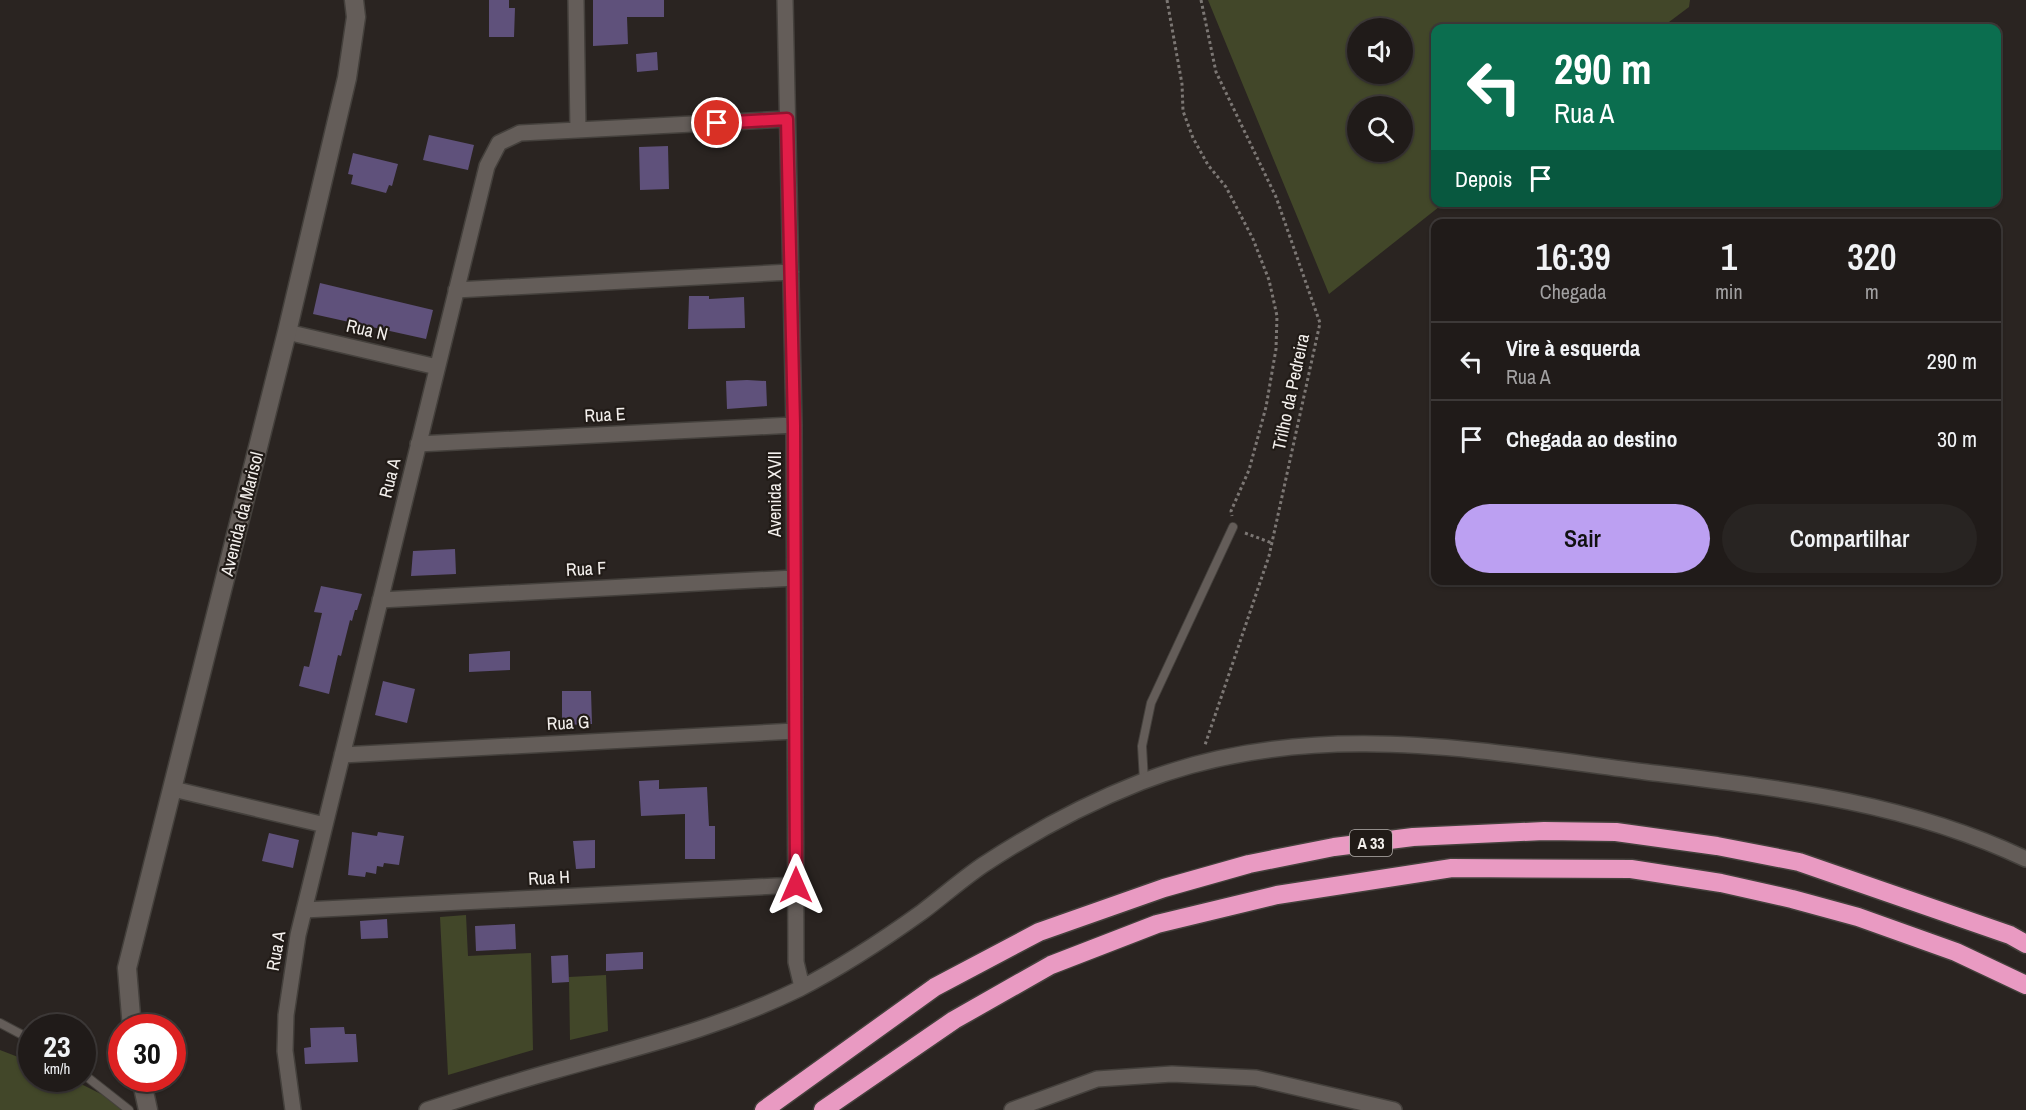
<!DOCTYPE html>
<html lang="pt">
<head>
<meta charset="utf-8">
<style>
	body { margin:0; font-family:"Archivo Narrow",sans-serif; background:#282422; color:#f1f3f6; height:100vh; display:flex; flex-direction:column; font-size:22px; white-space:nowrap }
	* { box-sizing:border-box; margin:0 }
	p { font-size:20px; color:#a2a1a2 }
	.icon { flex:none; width:33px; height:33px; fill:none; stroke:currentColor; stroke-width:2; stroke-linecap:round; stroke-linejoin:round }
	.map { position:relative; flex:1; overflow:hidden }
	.panel { position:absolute; left:1431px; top:219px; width:570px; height:366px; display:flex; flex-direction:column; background:#201b19; border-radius:12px; box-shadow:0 2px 4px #0004,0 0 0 2px #3d3938 }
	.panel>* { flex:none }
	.guide { position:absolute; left:1431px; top:24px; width:570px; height:183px; border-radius:12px; box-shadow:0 2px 4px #0004,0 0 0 2px #3d3938; background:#0b6e4f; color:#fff; overflow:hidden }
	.tools { position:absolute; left:1347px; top:18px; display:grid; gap:12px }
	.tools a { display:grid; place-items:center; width:66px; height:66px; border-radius:50%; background:#201b19; box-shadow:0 2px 4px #0004,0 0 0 2px #3d3938; font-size:30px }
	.speed { position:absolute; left:18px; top:1014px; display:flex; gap:12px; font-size:30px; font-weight:700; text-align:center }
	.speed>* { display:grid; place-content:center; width:78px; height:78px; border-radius:50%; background:#201b19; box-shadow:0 2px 4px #0004,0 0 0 2px #3d3938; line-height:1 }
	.speed small { font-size:15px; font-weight:400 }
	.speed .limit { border:9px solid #d22; background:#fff; color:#111 }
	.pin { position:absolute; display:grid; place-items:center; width:51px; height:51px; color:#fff; margin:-26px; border:3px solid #fff; border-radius:50%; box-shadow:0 2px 6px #0007 }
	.me { position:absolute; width:66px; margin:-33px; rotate:0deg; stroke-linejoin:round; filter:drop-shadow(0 0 4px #0008) }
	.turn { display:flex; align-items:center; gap:21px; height:126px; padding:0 24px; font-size:27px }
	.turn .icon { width:78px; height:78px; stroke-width:2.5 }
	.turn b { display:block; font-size:42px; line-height:51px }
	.then { display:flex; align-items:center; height:57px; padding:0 24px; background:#0003; gap:12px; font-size:22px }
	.eta { display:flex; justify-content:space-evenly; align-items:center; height:102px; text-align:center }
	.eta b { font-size:36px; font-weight:600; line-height:42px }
	.button { display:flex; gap:12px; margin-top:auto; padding:12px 24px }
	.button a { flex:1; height:69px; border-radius:36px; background:#bca0f2; color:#111; font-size:24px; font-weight:600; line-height:69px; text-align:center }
	.button a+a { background:#282422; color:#f1f3f6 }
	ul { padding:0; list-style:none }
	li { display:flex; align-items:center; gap:18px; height:78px; padding:0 24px; border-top:2px solid #3d3938 }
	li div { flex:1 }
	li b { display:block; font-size:22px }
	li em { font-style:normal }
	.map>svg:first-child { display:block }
	.green { fill:#424729; fill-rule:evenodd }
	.building { fill:#5f517b }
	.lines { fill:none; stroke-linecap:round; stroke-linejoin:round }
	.lane-casing { stroke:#44403c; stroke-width:10 }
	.street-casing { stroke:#44403c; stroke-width:18 }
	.secondary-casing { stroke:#44403c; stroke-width:21 }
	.highway-casing { stroke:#44403c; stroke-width:21 }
	.path { stroke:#7c7774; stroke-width:3; stroke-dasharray:3 3; stroke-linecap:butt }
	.lane { stroke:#645d59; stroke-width:8 }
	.street { stroke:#645d59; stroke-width:15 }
	.secondary { stroke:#645d59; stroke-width:18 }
	.highway { stroke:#e99ac2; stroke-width:18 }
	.route-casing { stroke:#92132f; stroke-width:15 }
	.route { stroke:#e11d48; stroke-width:10 }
	.labels { text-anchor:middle; stroke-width:4.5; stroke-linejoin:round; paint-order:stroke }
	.shield { fill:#211b17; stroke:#b5b0ad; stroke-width:1.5 }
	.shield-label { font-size:16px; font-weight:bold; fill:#f4f0ed }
	.street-label { font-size:18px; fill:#f4f0ed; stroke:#211b17 }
</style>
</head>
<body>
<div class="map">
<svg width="2026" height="1110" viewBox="0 0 2026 1110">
	<rect width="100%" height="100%" fill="#2a2421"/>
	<path class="green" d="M1208 0H1690L1689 7 1661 28H1436V202L1444 203 1329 294ZM1358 28H1402V74H1358ZM1358 106H1402V152H1358Z
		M466 915 468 956 531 953 533 1050 448 1075 440 917Z
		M606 975 608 1031 570 1040 569 977Z
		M0 1050 31 1062 32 1078 71 1079 117 1102 121 1110H0Z"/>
	<path class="building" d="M489 0H509V8H515L514 37H489Z
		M593 0H664V17H627L628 44 593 46Z
		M657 52 658 70 637 72 636 54Z
		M429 135 474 145 468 170 423 160Z
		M668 146 669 189 640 190 639 147Z
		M353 153 398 164 392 186 389 185 386 193 351 184 353 175 348 174Z
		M320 283 433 310 426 339 313 314Z
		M689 296H709V299L744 297 745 328 688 329Z
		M747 380 766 381 767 406 727 409 726 381Z
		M455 549 456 574 411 576 413 551Z
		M321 586 362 594 357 610H355L352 621 350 620 341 656 338 655 329 694 299 686 304 666 309 667 322 613 314 612Z
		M510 651V670L469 672V654Z
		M383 681 415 689 407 723 375 715Z
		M562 691H591L592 724 562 725Z
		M659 780V789L707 787 709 826H715V859H685V814L641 816 639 781Z
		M352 832 377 836 378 832 404 836 399 865 384 863 383 867 377 866 376 874 366 872 365 877 348 875Z
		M269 833 299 840 293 868 262 861Z
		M595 840V868L576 869 573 841Z
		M387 919 388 938 361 939 360 921Z
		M515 924 516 949 476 951 475 926Z
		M643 952V969L606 971V954Z
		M568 955 569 982 552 983 551 956Z
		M344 1027 345 1034H356L358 1062 305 1064 304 1048 311 1047 310 1028Z"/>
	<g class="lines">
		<g class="lane-casing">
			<path id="lane" d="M1144 781 1142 746 1151 703 1233 527
				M0 1023 32 1040
				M82 1073 129 1110"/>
		</g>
		<g class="street-casing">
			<path id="street" d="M576 0 578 130
				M785 0 794 425 796 962 802 987
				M456 290 791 272
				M287 332 437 367
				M418 444 794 425
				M380 600 794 578
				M342 755 795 731
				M173 789 325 825
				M304 910 796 885
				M293 1110 285 1051 286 1015 298 935 487 166 499 143 520 133 787 119
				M427 1110C470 1096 513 1082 557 1070 642 1046 719 1028 799 989 842 967 883 940 922 912 942 897 961 880 983 865 1033 832 1085 804 1141 782 1309 717 1474 750 1646 772 1778 788 1904 801 2026 859
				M1012 1110 1097 1079 1172 1074 1256 1078 1394 1110"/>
		</g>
		<g class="secondary-casing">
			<path id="secondary" d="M132 1028 127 968 287 332 347 78 356 17 354 0
				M141 1078 148 1110"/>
		</g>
		<g class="highway-casing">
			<path id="highway" d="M764 1110 935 987 1039 932 1164 888 1249 864 1334 847 1413 837 1544 831 1616 832 1717 846 1799 862 2010 935 2026 944
				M823 1110 954 1020 1051 965 1157 924 1277 895 1452 868 1631 869 1721 883 1792 899 1858 917 1956 952 2026 985"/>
		</g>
		<path class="path" d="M1167 0 1182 84 1183 111 1193 138 1208 165 1226 187 1253 239 1269 280 1277 316 1276 349 1266 407 1249 470 1231 511 1232 516
			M1201 0 1216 72 1276 197 1320 323 1269 556 1205 745
			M1245 533 1272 543"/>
		<use href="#lane" class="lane"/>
		<use href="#street" class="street"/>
		<use href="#secondary" class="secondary"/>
		<use href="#highway" class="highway"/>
	</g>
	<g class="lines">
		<g class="route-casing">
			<path id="route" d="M717 123 787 119 794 425 796 885"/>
		</g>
		<use href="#route" class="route"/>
	</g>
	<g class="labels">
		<rect class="shield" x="1350" y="830" width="42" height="26" rx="4.5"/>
		<g class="shield-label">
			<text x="1371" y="849">A 33</text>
		</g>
		<g class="street-label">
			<text transform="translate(367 330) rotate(13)" y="6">Rua N</text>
			<text transform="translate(1291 392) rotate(-78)" y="6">Trilho da Pedreira</text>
			<text transform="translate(605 415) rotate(-3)" y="6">Rua E</text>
			<text transform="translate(390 478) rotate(-76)" y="6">Rua A</text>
			<text transform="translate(775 494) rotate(-90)" y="6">Avenida XVII</text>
			<text transform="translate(242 514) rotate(-76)" y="6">Avenida da Marisol</text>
			<text transform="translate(586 569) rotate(-3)" y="6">Rua F</text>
			<text transform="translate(568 723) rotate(-3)" y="6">Rua G</text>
			<text transform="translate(549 878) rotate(-3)" y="6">Rua H</text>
			<text transform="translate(276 951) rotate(-80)" y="6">Rua A</text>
		</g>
	</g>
</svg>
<div class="tools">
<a><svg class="icon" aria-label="sound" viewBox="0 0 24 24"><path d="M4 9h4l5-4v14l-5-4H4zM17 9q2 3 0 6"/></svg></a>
<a><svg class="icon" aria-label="search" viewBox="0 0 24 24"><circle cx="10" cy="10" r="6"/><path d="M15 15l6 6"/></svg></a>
</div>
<div class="speed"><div>23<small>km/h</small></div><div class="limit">30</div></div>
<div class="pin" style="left:717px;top:123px;background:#d93025"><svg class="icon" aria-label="arrive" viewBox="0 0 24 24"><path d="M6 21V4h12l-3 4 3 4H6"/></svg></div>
<svg class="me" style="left:796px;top:885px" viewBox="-20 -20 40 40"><path d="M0-17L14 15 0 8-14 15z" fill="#e11d48" stroke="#fff" stroke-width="4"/></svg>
<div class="guide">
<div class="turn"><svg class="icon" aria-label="left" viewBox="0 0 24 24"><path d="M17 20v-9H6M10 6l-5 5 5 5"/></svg><div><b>290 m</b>Rua A</div></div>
<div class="then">Depois<svg class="icon" aria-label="arrive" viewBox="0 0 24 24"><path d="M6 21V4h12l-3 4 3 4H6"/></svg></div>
</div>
<section class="panel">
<div class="eta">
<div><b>16:39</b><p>Chegada</p></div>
<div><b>1</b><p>min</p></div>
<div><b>320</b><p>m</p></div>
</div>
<ul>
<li><svg class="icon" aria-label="left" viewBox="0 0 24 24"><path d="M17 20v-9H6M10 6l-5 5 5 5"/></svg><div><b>Vire à esquerda</b><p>Rua A</p></div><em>290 m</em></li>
<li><svg class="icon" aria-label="arrive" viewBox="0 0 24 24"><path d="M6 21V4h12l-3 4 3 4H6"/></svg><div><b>Chegada ao destino</b></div><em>30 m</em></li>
</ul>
<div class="button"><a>Sair</a><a>Compartilhar</a></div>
</section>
</div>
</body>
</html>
